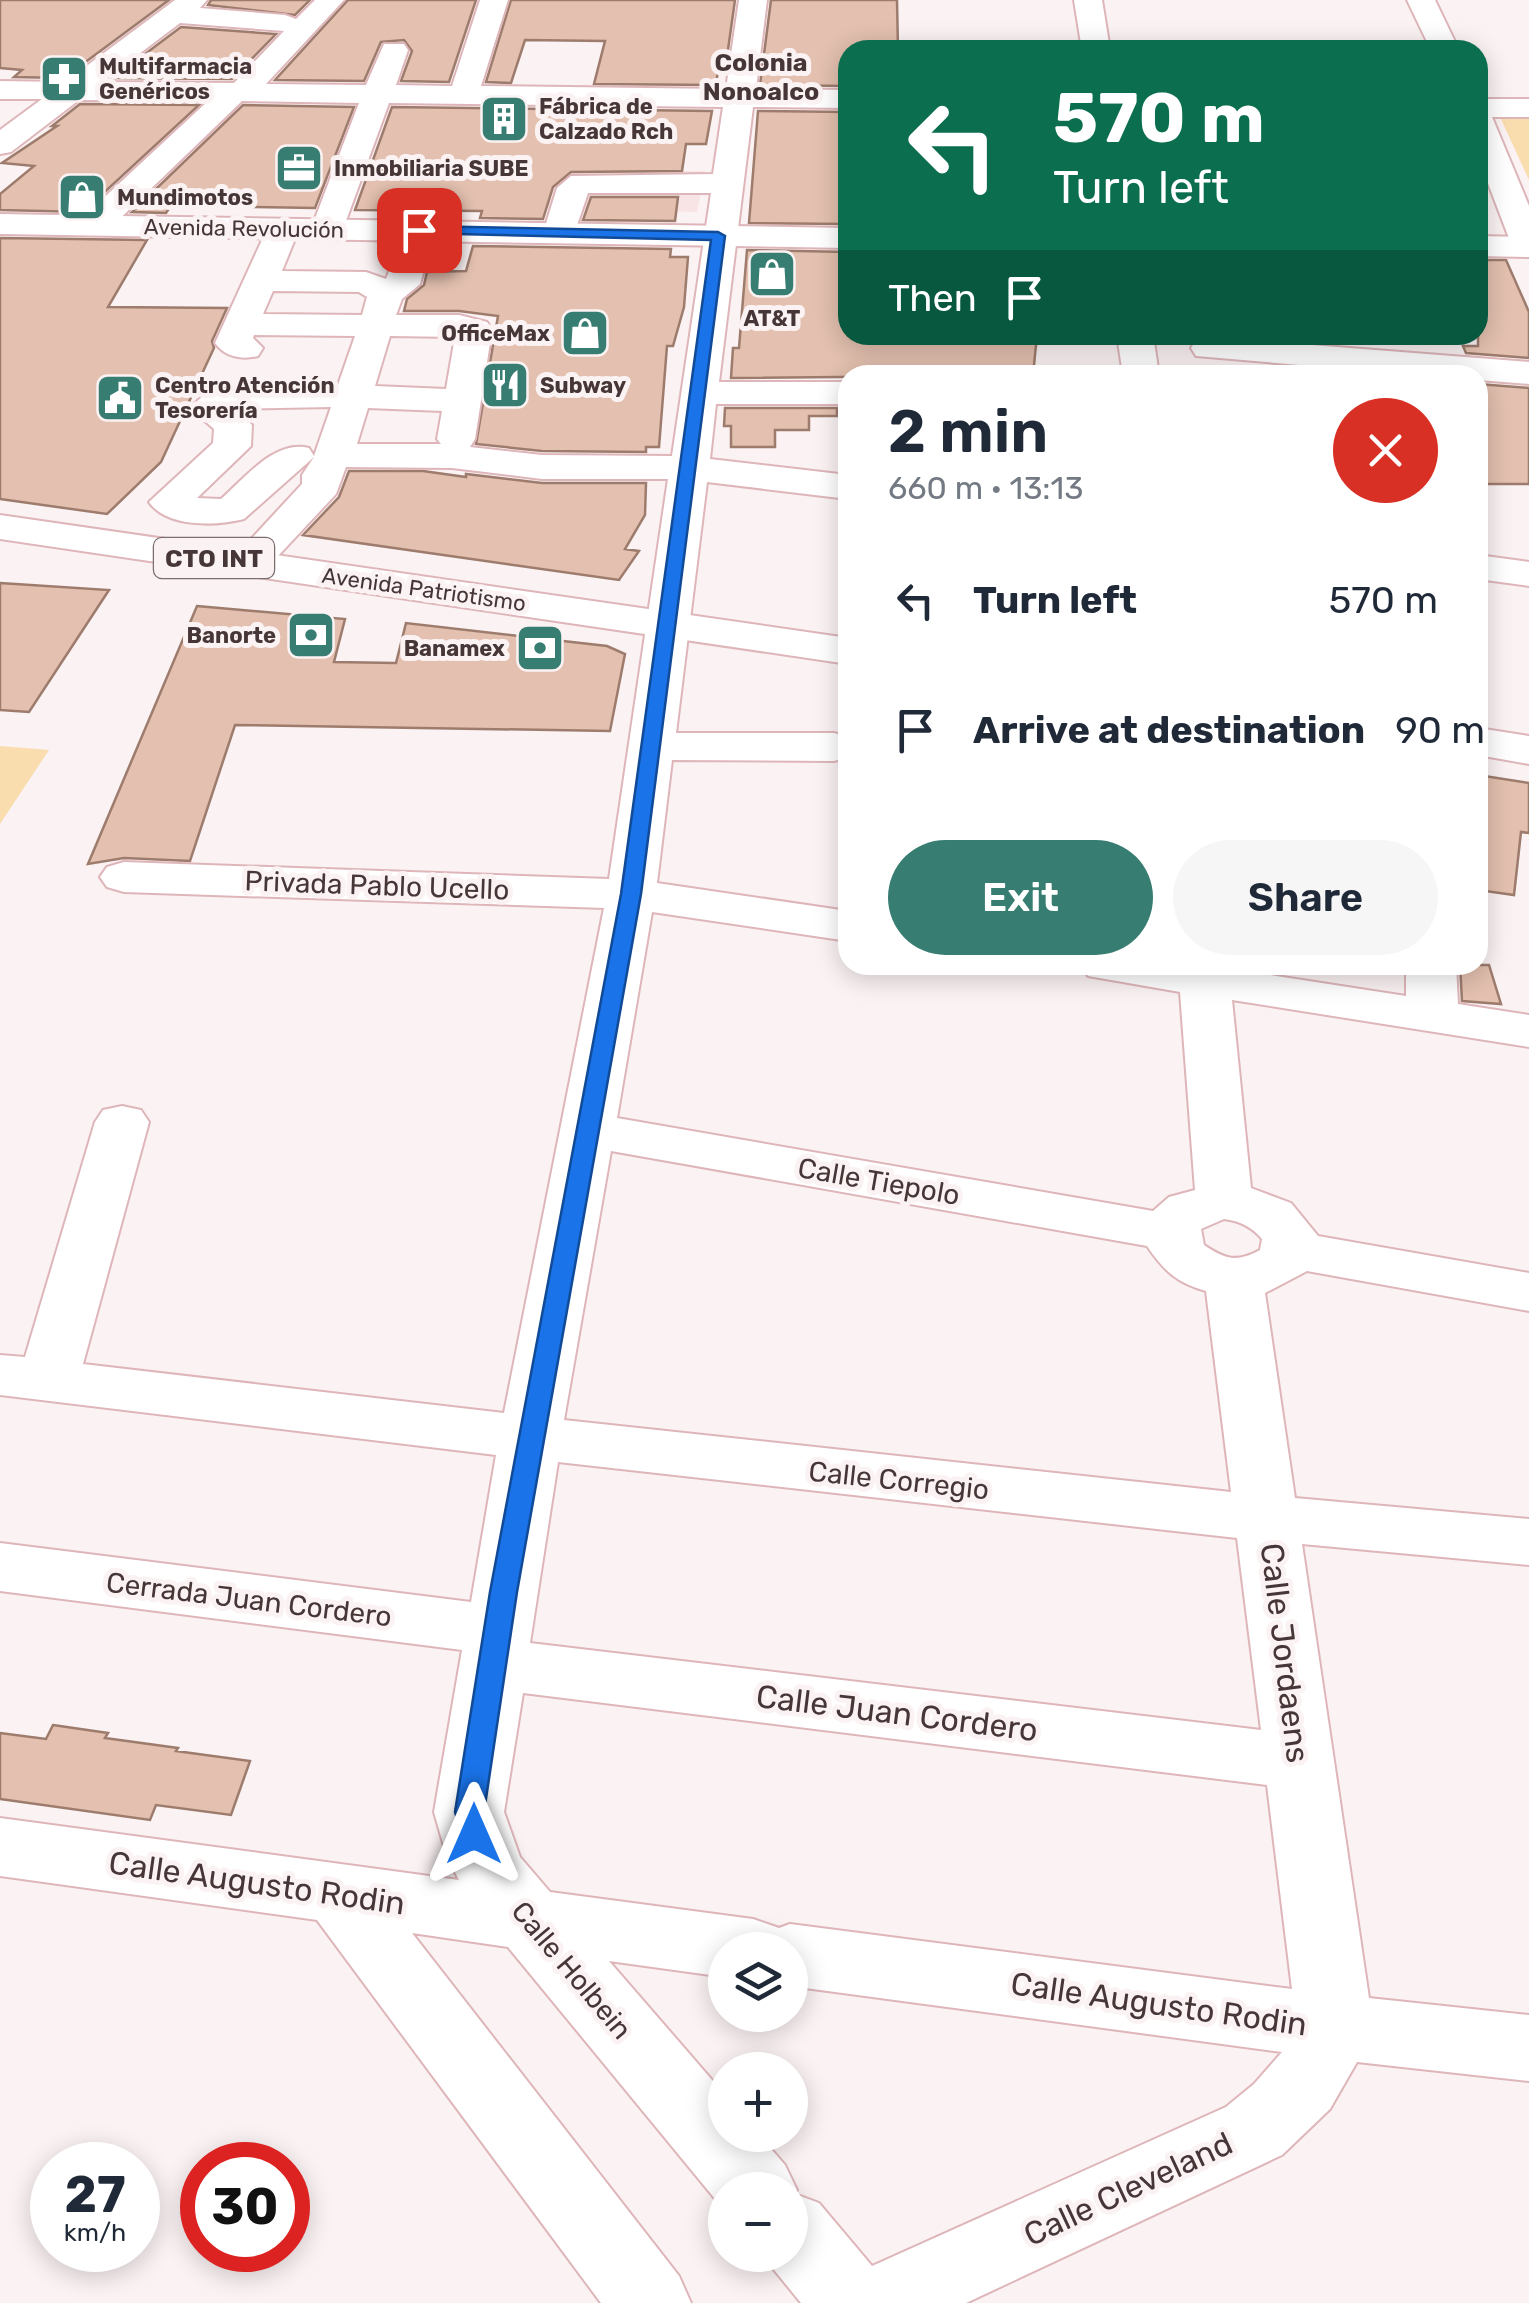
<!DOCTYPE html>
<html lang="en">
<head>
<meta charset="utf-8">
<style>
	body { margin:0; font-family:Rubik,sans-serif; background:#f6f6f7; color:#1f2937; height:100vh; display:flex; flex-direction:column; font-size:38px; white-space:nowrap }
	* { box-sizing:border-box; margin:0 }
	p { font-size:32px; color:#747a83 }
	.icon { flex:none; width:55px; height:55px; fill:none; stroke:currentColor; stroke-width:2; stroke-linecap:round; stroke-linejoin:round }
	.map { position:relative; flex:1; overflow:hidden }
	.side { position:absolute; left:838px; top:365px; width:650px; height:610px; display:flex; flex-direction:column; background:#fff; border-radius:30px; box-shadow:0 5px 25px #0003 }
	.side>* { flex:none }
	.guide { position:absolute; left:838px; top:40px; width:650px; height:305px; border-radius:30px; box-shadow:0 5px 25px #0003; background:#0b6e4f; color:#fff; overflow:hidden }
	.fabs { position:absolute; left:708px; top:1932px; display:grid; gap:20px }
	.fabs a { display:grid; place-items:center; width:100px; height:100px; border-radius:50%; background:#fff; box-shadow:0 5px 25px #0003; font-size:50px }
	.speed { position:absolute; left:30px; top:2142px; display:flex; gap:20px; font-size:50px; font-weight:700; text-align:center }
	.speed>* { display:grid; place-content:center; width:130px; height:130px; border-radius:50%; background:#fff; box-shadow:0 5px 25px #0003; line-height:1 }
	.speed small { font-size:25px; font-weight:400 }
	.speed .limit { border:15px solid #d22; background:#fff; color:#111 }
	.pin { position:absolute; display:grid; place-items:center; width:85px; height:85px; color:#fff; margin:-42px; border-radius:20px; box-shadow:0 5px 15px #0006 }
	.me { position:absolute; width:110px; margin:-55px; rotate:0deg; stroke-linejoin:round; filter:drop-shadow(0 0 8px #0008) }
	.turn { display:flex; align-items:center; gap:35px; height:210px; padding:0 50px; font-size:45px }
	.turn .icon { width:130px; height:130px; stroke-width:2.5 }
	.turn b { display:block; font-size:70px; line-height:85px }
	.then { display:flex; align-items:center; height:95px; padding:0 50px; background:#0003; gap:20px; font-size:38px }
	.round { display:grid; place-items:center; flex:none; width:105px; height:105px; border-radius:52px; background:#f6f6f7 }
	.head { display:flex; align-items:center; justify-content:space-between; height:170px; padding:0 50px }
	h1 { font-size:60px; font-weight:600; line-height:75px }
	.button { display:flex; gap:20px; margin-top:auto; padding:20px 50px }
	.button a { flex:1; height:115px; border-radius:60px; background:#387d72; color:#fff; font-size:40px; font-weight:600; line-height:115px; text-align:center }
	.button a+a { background:#f6f6f7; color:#1f2937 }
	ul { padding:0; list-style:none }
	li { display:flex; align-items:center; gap:30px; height:130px; padding:0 50px }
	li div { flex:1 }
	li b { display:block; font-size:38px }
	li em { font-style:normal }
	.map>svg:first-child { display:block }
	.built { fill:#f8e4e5 }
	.green { fill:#f9ddae }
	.building { fill:#e3c0af; stroke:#9d7c6d; stroke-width:2.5 }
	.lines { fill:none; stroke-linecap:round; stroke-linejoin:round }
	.minor-casing { stroke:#deb6ba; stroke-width:4 }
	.major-casing { stroke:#deb6ba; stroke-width:4 }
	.minor { fill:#fff; fill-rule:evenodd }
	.major { fill:#fff; fill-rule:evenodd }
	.route { fill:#1a73e8; stroke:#114b97; stroke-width:2.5 }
	.labels { text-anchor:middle; stroke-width:10; stroke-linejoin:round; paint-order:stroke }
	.far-poi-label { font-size:22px; font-weight:bold; fill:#463637; stroke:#fbf2f3; text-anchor:start }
	.far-street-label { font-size:22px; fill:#463637; stroke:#fbf2f3 }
	.far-neighbourhood-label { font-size:25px; font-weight:bold; fill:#463637; stroke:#fbf2f3 }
	.shield { fill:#fbf2f3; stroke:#7c6e6f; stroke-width:2.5 }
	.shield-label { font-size:25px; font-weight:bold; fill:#463637 }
	.street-label { font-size:28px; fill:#463637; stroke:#fbf2f3 }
	.near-street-label { font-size:32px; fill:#463637; stroke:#fbf2f3 }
</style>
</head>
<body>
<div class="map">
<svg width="1529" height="2303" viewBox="0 0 1529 2303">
	<rect width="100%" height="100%" fill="#fbf2f3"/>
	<path class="built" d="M552 161 655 171H705L697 212 540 208Z"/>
	<path class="green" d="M1500 117H1529V180Z
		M0 746 49 750 0 824Z"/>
	<path class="building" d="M0 0H169L64 78 14 77 22 70 0 68Z
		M211 0H310L295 15 208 5Z
		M348 0H476L449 82 401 81 412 51 404 40 381 42 364 81 275 80Z
		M511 0H735L725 71 718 70 716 85 594 84 605 41 525 40 511 83 486 82Z
		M771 0H897L898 50H848V86L760 85Z
		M181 27 276 34 232 79 113 78Z
		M80 104 199 105 83 212 0 210V194L34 166 2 163 57 126H52Z
		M243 105 354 107 315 208 198 206 170 207 166 213 132 212Z
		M392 107 712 111 706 144H686L682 171 571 172 553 187 543 219 480 218 482 211 355 210Z
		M758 111 848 112V224L749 223Z
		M591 197H678L675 221 583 220Z
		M0 238 147 240 108 307 227 308 212 341 214 348 161 462 107 514 0 499Z
		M473 246 671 249 670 257H688L684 307 673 346H667L659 447H646V452L542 451 476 444 498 316 459 311H404L407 299 424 285 427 272 466 271Z
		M747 250 848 252V335H1037L1033 375 731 378 733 348H739Z
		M1478 260H1506L1529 312V358L1466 353 1463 346H1478Z
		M1478 384 1529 388V484H1478Z
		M725 408H837V416H809V430H775V447H731V426H724Z
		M349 471H423L466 477V474L542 483H646L645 515 625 549 639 551 619 580 303 535 339 497Z
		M0 583 109 590 29 712 0 710Z
		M197 606 345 619 334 662 396 663 406 623 607 646 625 654 610 731 235 725 190 861 124 858 88 864Z
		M1478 775 1529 783V833L1521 832 1514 895 1478 890Z
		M1460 965H1489L1501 1004 1462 1001Z
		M53 1725 108 1733 105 1738 178 1748 176 1751 250 1761 231 1815 156 1805 150 1820 0 1799V1733L46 1739Z"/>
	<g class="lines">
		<g class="minor-casing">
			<path id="minor" d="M175 0H207L200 8 285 15 296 19 315 0H344L266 84 366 85 384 44H404L408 50 396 85 452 86 480 0H508L481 86 726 89 739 0H767L756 89 848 90V108L753 107 719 382H848V404H716L710 459 848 475V499L707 482 676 733H834L848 737V757L834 761 672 760 657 883 848 911V941L652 912 617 1118 1153 1211 1169 1197 1195 1190 1180 992 1088 976 1081 965H1206L1406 996V965H1456L1458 1004 1529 1015V1047L1232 1000 1251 1188 1291 1203 1318 1236 1529 1273V1311L1307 1271 1265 1293 1295 1498 1529 1519V1565L1302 1544 1369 1998 1529 2015V2081L1357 2062 1330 2109 1282 2155 966 2303H801L762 2255H790V2190H725V2211L508 1947 412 1933 679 2276 691 2303H601L317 1920 0 1876V1818L459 1880 447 1857 434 1812 462 1650 0 1591V1543L471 1602 496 1455 0 1395V1355L25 1357 95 1122 103 1110 122 1106 141 1110 149 1122 83 1364 504 1413 604 908 124 892 107 887 100 877 107 867 124 862 609 879 668 479H542L452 468 346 467 336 494 263 572 249 575 235 572 229 563 302 484V475L314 457 244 519C216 526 167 528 149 502L213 443 214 429 190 408 209 390 338 385 355 336 254 335 253 338 263 348 258 356C242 360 225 357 215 343L267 229 271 222H295L299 229 282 271 366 272 386 279 407 224H431L435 231 420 284 402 299 396 315H459L487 322 492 330 475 439 470 447 542 455 672 456 711 193H588L572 240H548L543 233 557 188 571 176 713 174 723 107 389 103 343 229 339 236H315L311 229 359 103 242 101 106 232H82L78 225 82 218 208 101 79 100 11 152 0 154V130L42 99H0V81L65 82ZM180 23 284 31 234 83 102 82ZM273 291 359 292 367 297 362 315 263 314ZM390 336 455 337 446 389 375 386ZM331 407 314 456 309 448C275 439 245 478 221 499L197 498 251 446 252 425 235 409ZM368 408 442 411 437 439 441 444H357ZM611 1151 1147 1246C1164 1271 1177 1283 1206 1291L1231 1492 564 1420ZM1224 1219C1240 1221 1252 1227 1262 1239L1260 1250C1236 1263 1225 1259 1204 1245L1201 1229ZM558 1462 1237 1538 1261 1730 530 1643ZM523 1693 1267 1785 1292 1989 790 1924 779 1928 753 1919 550 1892 520 1857 504 1812ZM725 1950H790V1986L1282 2052 1254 2084 1226 2107 872 2266 819 2203 795 2194 797 2190 785 2165 759 2135H725V2095L609 1961 725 1977Z
				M1074 0H1102L1110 50H1082Z
				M1407 0H1435L1459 50H1431Z
				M1478 99H1529V117H1492L1529 206V256L1517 253 1512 246 1478 157Z
				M1117 335H1153L1159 375H1123Z
				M1209 337 1529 362V384L1478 380V375H1416L1196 356 1191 348 1196 340Z
				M1478 555 1529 562V586L1478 579Z"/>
		</g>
		<g class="major-casing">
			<path id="major" d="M0 214 848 228V248L0 234Z
				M1478 236 1529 237V257L1478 256Z
				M0 515 848 638V664L0 539Z
				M1478 728 1529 736V764L1478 755Z"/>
		</g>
		<use href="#minor" class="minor"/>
		<use href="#major" class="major"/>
	</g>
	<path class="route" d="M419 226 718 232 725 236 641 894 517 1592 484 1812 489 1834 485 1842 474 1846 464 1842 455 1812 490 1592 621 894 711 240 414 233 412 230Z"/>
	<defs>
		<g id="pharmacy-square" transform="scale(2.5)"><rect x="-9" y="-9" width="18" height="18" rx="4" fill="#387d72" stroke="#fbf2f3"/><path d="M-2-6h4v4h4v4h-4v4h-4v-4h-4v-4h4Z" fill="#fff"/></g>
		<g id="building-square" transform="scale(2.5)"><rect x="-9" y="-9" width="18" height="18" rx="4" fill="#387d72" stroke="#fbf2f3"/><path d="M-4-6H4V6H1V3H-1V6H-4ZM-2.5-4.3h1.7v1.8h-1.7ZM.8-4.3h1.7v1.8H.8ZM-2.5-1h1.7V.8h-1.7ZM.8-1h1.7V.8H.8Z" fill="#fff"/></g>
		<g id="office-square" transform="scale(2.5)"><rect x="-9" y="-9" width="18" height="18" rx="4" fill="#387d72" stroke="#fbf2f3"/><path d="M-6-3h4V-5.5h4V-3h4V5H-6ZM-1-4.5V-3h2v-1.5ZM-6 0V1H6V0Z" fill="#fff"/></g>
		<g id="shop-square" transform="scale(2.5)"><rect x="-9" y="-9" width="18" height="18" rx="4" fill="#387d72" stroke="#fbf2f3"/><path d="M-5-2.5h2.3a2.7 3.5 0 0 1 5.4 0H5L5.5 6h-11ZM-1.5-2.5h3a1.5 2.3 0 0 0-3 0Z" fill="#fff"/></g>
		<g id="restaurant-square" transform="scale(2.5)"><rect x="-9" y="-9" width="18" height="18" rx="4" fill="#387d72" stroke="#fbf2f3"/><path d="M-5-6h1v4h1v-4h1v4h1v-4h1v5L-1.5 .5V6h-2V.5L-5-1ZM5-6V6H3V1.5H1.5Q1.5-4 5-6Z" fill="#fff"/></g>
		<g id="civic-square" transform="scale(2.5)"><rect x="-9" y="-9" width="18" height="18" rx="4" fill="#387d72" stroke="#fbf2f3"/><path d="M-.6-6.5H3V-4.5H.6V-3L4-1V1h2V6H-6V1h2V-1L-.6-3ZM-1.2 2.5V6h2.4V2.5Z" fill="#fff"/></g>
		<g id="bank-square" transform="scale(2.5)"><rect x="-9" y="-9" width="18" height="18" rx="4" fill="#387d72" stroke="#fbf2f3"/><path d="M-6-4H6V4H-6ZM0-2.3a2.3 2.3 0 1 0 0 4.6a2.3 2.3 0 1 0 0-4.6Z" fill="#fff"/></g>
	</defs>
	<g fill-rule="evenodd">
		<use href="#pharmacy-square" x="64" y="79"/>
		<use href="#building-square" x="504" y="119"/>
		<use href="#office-square" x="299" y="168"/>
		<use href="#shop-square" x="82" y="197"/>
		<use href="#shop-square" x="772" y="274"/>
		<use href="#shop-square" x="585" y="333"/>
		<use href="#restaurant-square" x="505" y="385"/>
		<use href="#civic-square" x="120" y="398"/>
		<use href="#bank-square" x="311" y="635"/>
		<use href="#bank-square" x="540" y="648"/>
	</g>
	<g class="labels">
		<g class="far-poi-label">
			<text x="99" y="74">Multifarmacia<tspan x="99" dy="25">Genéricos</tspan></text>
			<text x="539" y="114">Fábrica de<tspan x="539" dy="25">Calzado Rch</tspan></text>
			<text x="334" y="176">Inmobiliaria SUBE</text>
			<text x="117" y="205">Mundimotos</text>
			<text x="772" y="326" text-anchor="middle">AT&amp;T</text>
			<text x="550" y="341" text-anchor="end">OfficeMax</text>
			<text x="155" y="393">Centro Atención<tspan x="155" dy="25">Tesorería</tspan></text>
			<text x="540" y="393">Subway</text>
			<text x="276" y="643" text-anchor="end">Banorte</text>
			<text x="505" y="656" text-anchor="end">Banamex</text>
		</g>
		<g class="far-street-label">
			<text transform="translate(244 228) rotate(1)" y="8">Avenida Revolución</text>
			<text transform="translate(424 589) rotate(8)" y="8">Avenida Patriotismo</text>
		</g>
		<g class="far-neighbourhood-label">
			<text x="761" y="71">Colonia<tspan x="761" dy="29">Nonoalco</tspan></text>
		</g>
		<rect class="shield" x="154" y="538" width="120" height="40" rx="8"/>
		<g class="shield-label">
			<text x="214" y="567">CTO INT</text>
		</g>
		<g class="street-label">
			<text transform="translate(377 885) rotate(2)" y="10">Privada Pablo Ucello</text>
			<text transform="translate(879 1181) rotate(10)" y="10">Calle Tiepolo</text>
			<text transform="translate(899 1480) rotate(6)" y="10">Calle Corregio</text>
			<text transform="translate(249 1599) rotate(7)" y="10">Cerrada Juan Cordero</text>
			<text transform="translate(572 1970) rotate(50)" y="10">Calle Holbein</text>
		</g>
		<g class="near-street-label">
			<text transform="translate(1285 1653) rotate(83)" y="11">Calle Jordaens</text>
			<text transform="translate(897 1713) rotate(7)" y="11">Calle Juan Cordero</text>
			<text transform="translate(257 1883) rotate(8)" y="11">Calle Augusto Rodin</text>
			<text transform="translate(1159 2004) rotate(8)" y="11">Calle Augusto Rodin</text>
			<text transform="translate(1128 2189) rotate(-25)" y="11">Calle Cleveland</text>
		</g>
	</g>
</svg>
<div class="fabs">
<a><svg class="icon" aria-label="layers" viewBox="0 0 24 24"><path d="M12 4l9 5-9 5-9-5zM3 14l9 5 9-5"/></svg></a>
<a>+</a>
<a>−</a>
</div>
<div class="speed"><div>27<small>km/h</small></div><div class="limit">30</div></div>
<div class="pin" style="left:419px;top:230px;background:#d93025"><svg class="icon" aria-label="arrive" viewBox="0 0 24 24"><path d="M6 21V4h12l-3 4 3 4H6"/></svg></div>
<svg class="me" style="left:474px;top:1834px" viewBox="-20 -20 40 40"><path d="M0-17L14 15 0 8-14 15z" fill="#1a73e8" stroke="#fff" stroke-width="4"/></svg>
<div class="guide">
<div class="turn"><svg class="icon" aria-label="left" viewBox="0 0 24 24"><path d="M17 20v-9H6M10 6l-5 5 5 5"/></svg><div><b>570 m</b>Turn left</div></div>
<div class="then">Then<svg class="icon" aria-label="arrive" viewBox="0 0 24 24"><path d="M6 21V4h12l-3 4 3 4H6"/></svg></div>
</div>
<section class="side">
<div class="head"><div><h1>2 min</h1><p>660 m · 13:13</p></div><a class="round" style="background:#d93025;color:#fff"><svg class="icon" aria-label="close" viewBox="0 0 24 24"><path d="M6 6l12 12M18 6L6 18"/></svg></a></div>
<ul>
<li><svg class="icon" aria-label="left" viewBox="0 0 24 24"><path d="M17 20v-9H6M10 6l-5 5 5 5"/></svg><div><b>Turn left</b></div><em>570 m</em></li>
<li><svg class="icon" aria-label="arrive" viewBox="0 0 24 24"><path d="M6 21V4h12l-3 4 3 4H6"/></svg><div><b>Arrive at destination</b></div><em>90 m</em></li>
</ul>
<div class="button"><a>Exit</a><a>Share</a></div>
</section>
</div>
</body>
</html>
